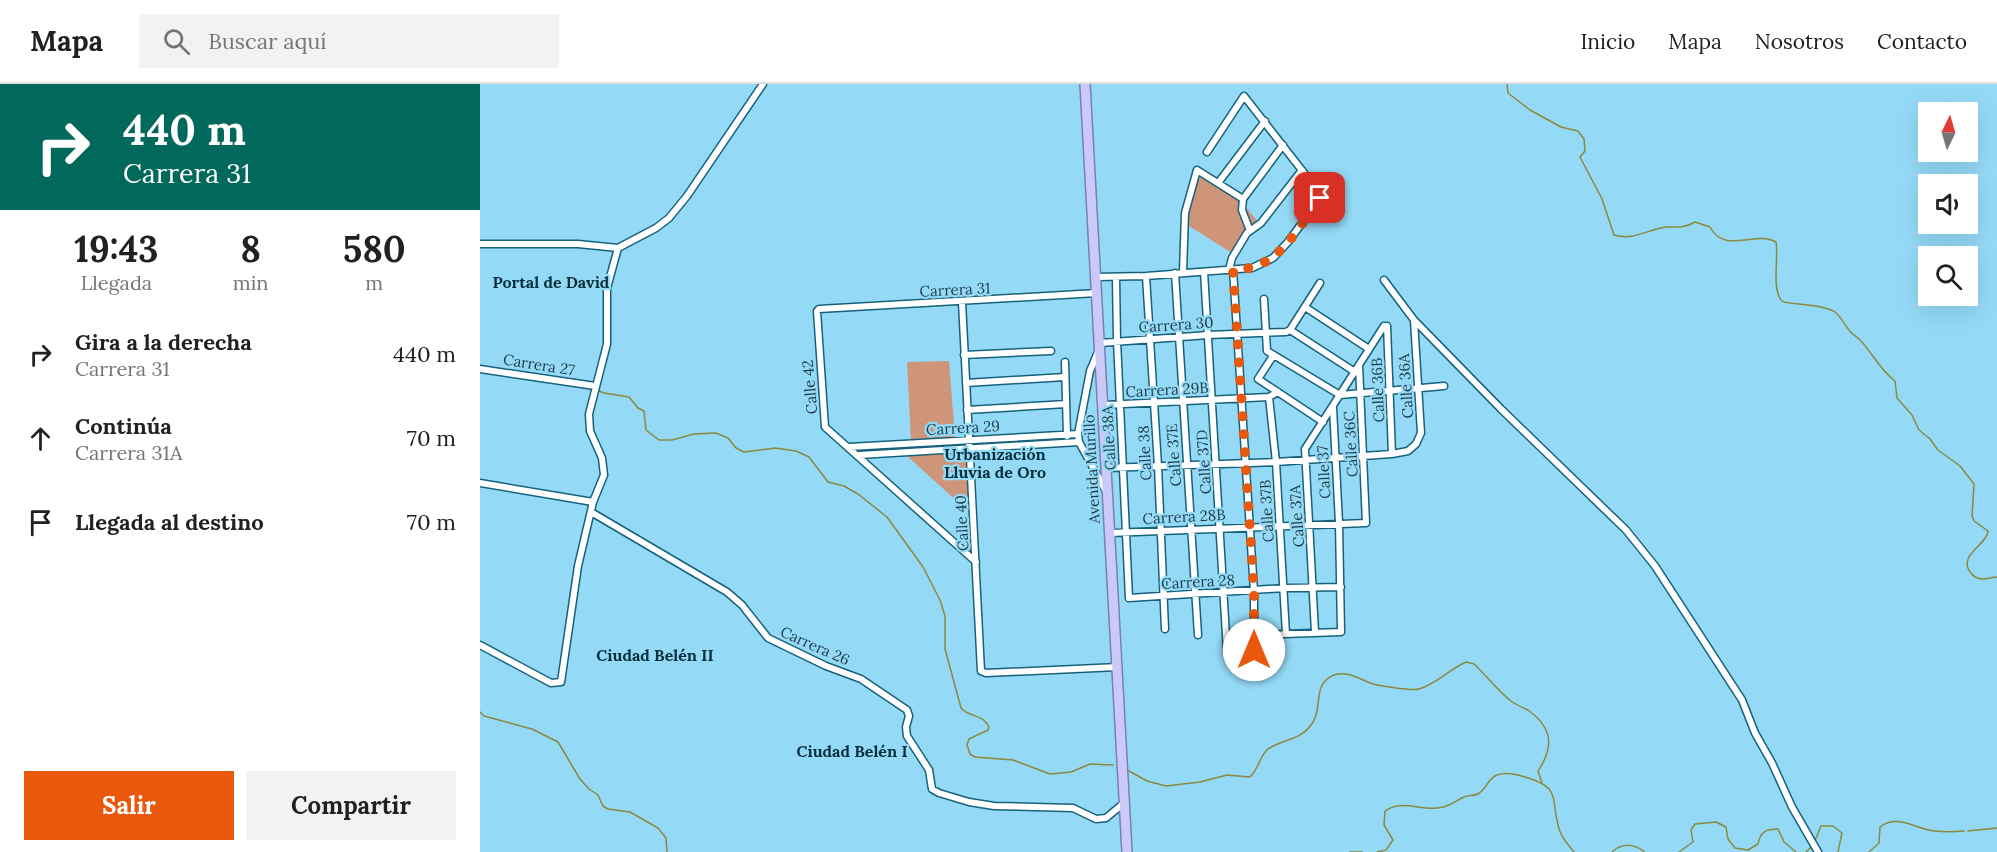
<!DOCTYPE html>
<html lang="es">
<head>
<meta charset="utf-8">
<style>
	body { margin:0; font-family:Lora,serif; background:#f2f2f2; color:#202124; height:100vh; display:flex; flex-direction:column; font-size:22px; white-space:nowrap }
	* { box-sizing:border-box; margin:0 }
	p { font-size:20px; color:#757577 }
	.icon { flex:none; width:33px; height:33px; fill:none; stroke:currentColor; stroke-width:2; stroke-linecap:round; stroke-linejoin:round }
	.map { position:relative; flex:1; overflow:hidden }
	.panel { display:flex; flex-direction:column; background:#fff; width:480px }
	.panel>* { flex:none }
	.guide { background:#00695c; color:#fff; overflow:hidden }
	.needle { width:39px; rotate:5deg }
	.tools { position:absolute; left:1438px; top:18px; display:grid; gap:12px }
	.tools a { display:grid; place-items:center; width:60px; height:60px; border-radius:0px; background:#fff; box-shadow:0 6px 24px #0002; font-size:30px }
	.pin { position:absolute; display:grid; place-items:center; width:51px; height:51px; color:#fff; margin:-26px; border-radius:12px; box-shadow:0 3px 9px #0006 }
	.me { position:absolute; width:66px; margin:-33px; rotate:0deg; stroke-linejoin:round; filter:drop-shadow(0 0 4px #0008) }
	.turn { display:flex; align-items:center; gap:21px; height:126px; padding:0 24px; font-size:27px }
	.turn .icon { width:78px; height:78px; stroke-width:2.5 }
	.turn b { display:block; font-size:42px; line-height:51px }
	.eta { display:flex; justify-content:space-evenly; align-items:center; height:102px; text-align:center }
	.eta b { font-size:36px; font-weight:800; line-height:42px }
	.cta { display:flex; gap:12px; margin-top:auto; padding:12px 24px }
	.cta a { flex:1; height:69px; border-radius:0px; background:#ea580c; color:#fff; font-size:24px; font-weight:800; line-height:69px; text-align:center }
	.cta a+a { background:#f2f2f2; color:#202124 }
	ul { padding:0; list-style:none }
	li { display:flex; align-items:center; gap:18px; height:84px; padding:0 24px }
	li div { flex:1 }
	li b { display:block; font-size:22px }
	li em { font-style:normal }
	header { display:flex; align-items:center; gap:36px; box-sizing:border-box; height:84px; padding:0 30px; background:#fff; border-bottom:2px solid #e0e0e0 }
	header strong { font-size:28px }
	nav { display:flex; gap:33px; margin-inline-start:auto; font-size:21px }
	.search { width:420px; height:54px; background:#f2f2f2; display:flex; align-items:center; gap:15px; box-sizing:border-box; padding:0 21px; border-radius:0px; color:#757577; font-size:22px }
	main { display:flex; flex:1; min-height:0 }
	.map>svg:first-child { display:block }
	.green { fill:#ce957a }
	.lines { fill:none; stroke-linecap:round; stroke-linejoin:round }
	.stream { stroke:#8d883e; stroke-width:1.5 }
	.minor-casing { stroke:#16627c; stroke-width:9 }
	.primary-casing { stroke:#7880b6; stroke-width:12 }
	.minor { stroke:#fff; stroke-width:6 }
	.primary { stroke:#cbc9f8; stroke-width:9 }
	.route { stroke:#ea580c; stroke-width:10; stroke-dasharray:0 18 }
	.labels { text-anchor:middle; stroke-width:4.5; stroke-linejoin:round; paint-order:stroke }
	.street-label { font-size:15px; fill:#1e3b46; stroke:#94daf7 }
	.neighbourhood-label { font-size:16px; font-weight:bold; fill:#062e3b; stroke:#94daf7 }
</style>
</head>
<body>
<header>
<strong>Mapa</strong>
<div class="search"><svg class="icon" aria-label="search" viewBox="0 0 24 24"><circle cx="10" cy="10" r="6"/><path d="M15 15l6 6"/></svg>Buscar aquí</div>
<nav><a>Inicio</a><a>Mapa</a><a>Nosotros</a><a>Contacto</a></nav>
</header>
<main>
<section class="panel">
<div class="guide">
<div class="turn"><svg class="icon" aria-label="right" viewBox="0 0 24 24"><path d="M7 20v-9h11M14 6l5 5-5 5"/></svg><div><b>440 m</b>Carrera 31</div></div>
</div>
<div class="eta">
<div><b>19:43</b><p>Llegada</p></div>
<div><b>8</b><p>min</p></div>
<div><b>580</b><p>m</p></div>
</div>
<ul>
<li><svg class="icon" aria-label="right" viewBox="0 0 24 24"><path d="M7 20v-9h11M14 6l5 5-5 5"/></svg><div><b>Gira a la derecha</b><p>Carrera 31</p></div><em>440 m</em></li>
<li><svg class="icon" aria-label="ahead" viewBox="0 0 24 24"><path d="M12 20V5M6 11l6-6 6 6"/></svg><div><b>Continúa</b><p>Carrera 31A</p></div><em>70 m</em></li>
<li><svg class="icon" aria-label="arrive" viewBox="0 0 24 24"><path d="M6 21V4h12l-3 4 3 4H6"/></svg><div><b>Llegada al destino</b></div><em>70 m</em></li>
</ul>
<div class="cta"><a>Salir</a><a>Compartir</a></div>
</section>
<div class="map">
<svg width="1517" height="768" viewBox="0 0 1517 768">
	<rect width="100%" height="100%" fill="#94daf7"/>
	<path class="green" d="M718 90 759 115 778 138 766 144 752 169 709 142 706 134Z
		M469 277 475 353 431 356 427 278Z
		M486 358 487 362 381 369 376 365Z
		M486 368 490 429 426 371Z"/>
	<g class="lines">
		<path class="stream" d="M1027 0 1028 9 1050 26 1081 43 1098 47 1104 55 1105 67 1100 73 1122 115 1134 151C1154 157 1168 145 1187 143 1198 143 1205 144 1215 138L1230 143C1245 171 1275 146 1296 158 1299 173 1291 205 1302 217 1306 221 1341 219 1355 228 1361 233 1364 240 1369 246 1371 250 1376 252 1379 255 1392 268 1400 286 1415 297L1417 314 1432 331 1439 346 1450 355 1458 366 1480 382 1494 400 1492 432 1494 437 1508 447C1507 461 1478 471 1490 488 1493 492 1498 495 1503 495 1508 495 1512 493 1517 493
			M117 306 124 309 149 313 158 324 164 327 166 346 179 356H192L214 350 236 349 248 354 256 364 264 368 295 364 316 367 329 373 348 398 364 402 378 410 407 433 443 483 460 516 465 532V565L481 624C490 634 502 629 509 643L508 646 489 655 487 661 490 670 495 673 533 676 570 690 591 688 610 680 633 681
			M0 628 4 632 52 645 78 658 100 695 109 705 118 711 123 722 128 725 150 728 178 744 186 754 187 768
			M649 687 667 697 686 702 720 698 747 691 770 693C778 686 779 674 787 666 800 655 821 658 833 638 843 622 832 600 854 591 867 586 881 596 893 600 901 602 932 607 939 605 956 600 970 585 986 578L994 580C1007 592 1017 606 1031 617 1036 621 1042 623 1048 626 1073 644 1074 663 1058 687L1062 699
			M1488 747 1517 744
			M1334 759 1341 742H1353L1362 749 1358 768
			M870 768H882
			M897 768 906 766 913 756 904 741 905 727C924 714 943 729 963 723 971 721 977 716 984 713 988 711 994 712 998 710 1006 706 1008 694 1017 691 1025 688 1037 690 1045 693 1080 703 1071 712 1078 741 1080 752 1087 759 1094 768
			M1132 768C1143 758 1154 760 1165 768
			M1199 768 1213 758 1211 746 1215 740 1236 738 1246 743 1248 755 1255 764 1268 766 1278 760C1280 748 1286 745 1298 745L1304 758 1316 768
			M1326 768 1331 763
			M1389 768 1399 759 1400 743C1417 729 1438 746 1455 747 1465 748 1475 748 1484 747"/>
		<g class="minor-casing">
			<path id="minor" d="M738 99 785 37
				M763 115 803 61
				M0 160H98L138 164
				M138 164 176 144 189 134 207 112 283 0
				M749 186 752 174 767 149 781 139 822 86
				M753 186 774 507V581
				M703 188 705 129 717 86 763 115 762 126 770 147
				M724 188 747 568
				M695 189 718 551
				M666 192 678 382 685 545
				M616 193 666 192 772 184 793 174 808 158 842 112 764 12 727 68
				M636 194 637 257 649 514 804 504 861 503
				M904 196 934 236 1021 325 1146 446 1175 482 1262 616 1275 649 1292 679 1312 723 1338 768
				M784 215 787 267 860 311 964 302
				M482 218 501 587 506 589 638 583
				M825 223 889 265
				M907 242 912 370
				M810 246 875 288
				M810 246 840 199
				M620 259 728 251 806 248 810 246
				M618 268 610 287 598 350 599 358 626 407
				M484 271 571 267
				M793 272 778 295 843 338
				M585 278 587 352
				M0 285 115 302
				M486 299 585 293
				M789 313 796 378 806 550
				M623 321 789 313 798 308
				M487 326 586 320
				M369 363 598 350
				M379 371 599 358
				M626 384 796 378 912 370 928 367 936 360 941 349 934 236
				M0 399 113 418
				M111 428 247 508 262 521 288 554 346 582 381 595 427 626 429 632 426 643 427 652 449 686 452 705 459 709 489 718 514 722 593 724 616 735 626 734 644 719
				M630 449 886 439 879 281
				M496 478 345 343 337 227 339 225 617 209
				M835 548 825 365 904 242
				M775 551 861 548 859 439 853 324
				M0 561 71 599 81 598 98 482 113 418 124 391 122 374 110 347 109 330 127 260V204L138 164"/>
		</g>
		<g class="primary-casing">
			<path id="primary" d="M605 0 647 768"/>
		</g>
		<use href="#minor" class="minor"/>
		<use href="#primary" class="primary"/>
	</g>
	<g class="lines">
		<path class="route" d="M774 566V507L753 186C798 186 816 147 840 114"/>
	</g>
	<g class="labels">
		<g class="street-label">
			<text transform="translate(475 206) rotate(-3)" y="5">Carrera 31</text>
			<text transform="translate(696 241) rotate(-4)" y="5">Carrera 30</text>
			<text transform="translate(59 281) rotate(9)" y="5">Carrera 27</text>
			<text transform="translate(926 302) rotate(-94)" y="5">Calle 36A</text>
			<text transform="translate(330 303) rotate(-95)" y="5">Calle 42</text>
			<text transform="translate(687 306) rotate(-3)" y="5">Carrera 29B</text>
			<text transform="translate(898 306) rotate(-92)" y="5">Calle 36B</text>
			<text transform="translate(483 344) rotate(-3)" y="5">Carrera 29</text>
			<text transform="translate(629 354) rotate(-93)" y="5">Calle 38A</text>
			<text transform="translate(871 360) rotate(-93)" y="5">Calle 36C</text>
			<text transform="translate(665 369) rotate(-93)" y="5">Calle 38</text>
			<text transform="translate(694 371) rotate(-94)" y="5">Calle 37E</text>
			<text transform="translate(724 378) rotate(-94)" y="5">Calle 37D</text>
			<text transform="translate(612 385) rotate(-93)" y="5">Avenida Murillo</text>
			<text transform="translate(844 388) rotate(-93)" y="5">Calle 37</text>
			<text transform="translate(787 427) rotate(-93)" y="5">Calle 37B</text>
			<text transform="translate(817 432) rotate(-94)" y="5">Calle 37A</text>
			<text transform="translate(704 433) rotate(-3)" y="5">Carrera 28B</text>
			<text transform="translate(482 439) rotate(-93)" y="5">Calle 40</text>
			<text transform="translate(718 498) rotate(-3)" y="5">Carrera 28</text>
			<text transform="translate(335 562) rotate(24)" y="5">Carrera 26</text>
		</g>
		<g class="neighbourhood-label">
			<text x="71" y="204">Portal de David</text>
			<text x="515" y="376">Urbanización<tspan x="515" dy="18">Lluvia de Oro</tspan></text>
			<text x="175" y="577">Ciudad Belén II</text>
			<text x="372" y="673">Ciudad Belén I</text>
		</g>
	</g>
</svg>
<div class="tools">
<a><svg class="needle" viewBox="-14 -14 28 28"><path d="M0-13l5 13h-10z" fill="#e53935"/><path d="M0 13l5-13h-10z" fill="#757577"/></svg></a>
<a><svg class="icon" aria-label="sound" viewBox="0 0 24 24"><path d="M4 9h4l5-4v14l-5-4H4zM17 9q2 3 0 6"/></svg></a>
<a><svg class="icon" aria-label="search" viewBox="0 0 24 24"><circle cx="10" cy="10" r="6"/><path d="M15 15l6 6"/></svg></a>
</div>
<div class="pin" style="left:840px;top:114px;background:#d93025"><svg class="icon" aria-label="arrive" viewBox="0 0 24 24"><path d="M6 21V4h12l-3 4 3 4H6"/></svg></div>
<svg class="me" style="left:774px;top:566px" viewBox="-20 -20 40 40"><circle r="19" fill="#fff"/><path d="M0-13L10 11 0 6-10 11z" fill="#ea580c"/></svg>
</div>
</main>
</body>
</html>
